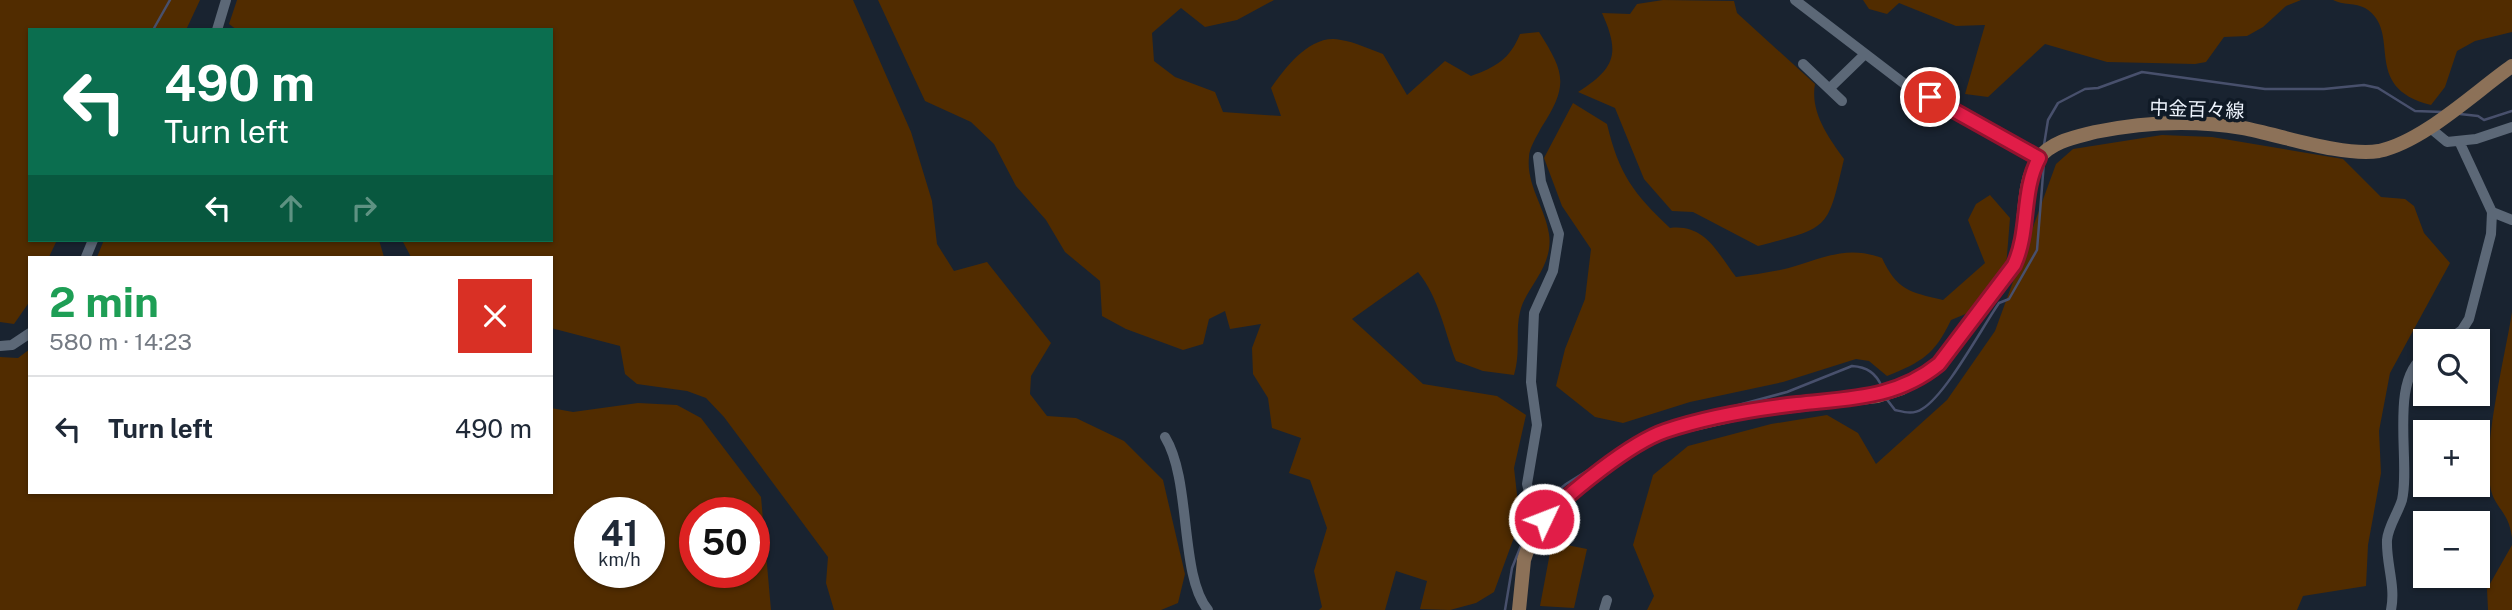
<!DOCTYPE html>
<html lang="en">
<head>
<meta charset="utf-8">
<style>
	body { margin:0; font-family:"Public Sans","Noto Sans JP",sans-serif; background:#f2f2f3; color:#1f2937; height:100vh; display:flex; flex-direction:column; font-size:26px; white-space:nowrap }
	* { box-sizing:border-box; margin:0 }
	p { font-size:23px; color:#747a83 }
	.icon { flex:none; width:38px; height:38px; fill:none; stroke:currentColor; stroke-width:2; stroke-linecap:round; stroke-linejoin:round }
	.map { position:relative; flex:1; overflow:hidden }
	.details { position:absolute; left:28px; top:256px; width:525px; height:238px; display:flex; flex-direction:column; background:#fff; border-radius:0px; box-shadow:0 2px 5px #0004 }
	.details>* { flex:none }
	.hud { position:absolute; left:28px; top:28px; width:525px; height:214px; border-radius:0px; box-shadow:0 2px 5px #0004; background:#0b6e4f; color:#fff; overflow:hidden }
	.tools { position:absolute; left:2413px; top:329px; display:grid; gap:14px }
	.tools a { display:grid; place-items:center; width:77px; height:77px; border-radius:0px; background:#fff; box-shadow:0 2px 5px #0004; font-size:35px }
	.speed { position:absolute; left:574px; top:497px; display:flex; gap:14px; font-size:35px; font-weight:700; text-align:center }
	.speed>* { display:grid; place-content:center; width:91px; height:91px; border-radius:50%; background:#fff; box-shadow:0 2px 5px #0004; line-height:1 }
	.speed small { font-size:18px; font-weight:400 }
	.speed .limit { border:10px solid #d22; background:#fff; color:#111 }
	.pin { position:absolute; display:grid; place-items:center; width:60px; height:60px; color:#fff; margin:-30px; border:4px solid #fff; border-radius:50%; box-shadow:0 2px 7px #0007 }
	.me { position:absolute; width:77px; margin:-38px; rotate:47deg; stroke-linejoin:round; filter:drop-shadow(0 0 5px #0008) }
	.turn { display:flex; align-items:center; gap:24px; height:147px; padding:0 21px; font-size:32px }
	.turn .icon { width:91px; height:91px; stroke-width:2.5 }
	.turn b { display:block; font-size:49px; line-height:60px }
	.lanes { display:flex; align-items:center; height:66px; padding:0 21px; background:#0003; justify-content:center; gap:35px; direction:ltr }
	.lanes .off { opacity:.35 }
	.round { display:grid; place-items:center; flex:none; width:74px; height:74px; border-radius:0px; background:#f2f2f3 }
	.overview { display:flex; align-items:center; justify-content:space-between; height:119px; padding:0 21px }
	h1 { font-size:42px; font-weight:700; line-height:52px; color:#1e9e55 }
	ul { padding:0; list-style:none }
	li { display:flex; align-items:center; gap:21px; height:105px; padding:0 21px; border-top:2px solid #e0e1e3 }
	li div { flex:1 }
	li b { display:block; font-size:26px }
	li em { font-style:normal }
	.map>svg:first-child { display:block }
	.green { fill:#512c00; fill-rule:evenodd }
	.lines { fill:none; stroke-linecap:round; stroke-linejoin:round }
	.stream { stroke:#48506c; stroke-width:2.5 }
	.minor { stroke:#5c6877; stroke-width:10 }
	.major { stroke:#8c7158; stroke-width:14 }
	.route-casing { stroke:#92132f; stroke-width:18 }
	.route { stroke:#e11d48; stroke-width:12 }
	.labels { text-anchor:middle; stroke-width:7; stroke-linejoin:round; paint-order:stroke }
	.street-label { font-size:19px; fill:#eff5fe; stroke:#101a26 }
</style>
</head>
<body>
<div class="map">
<svg width="2512" height="610" viewBox="0 0 2512 610">
	<rect width="100%" height="100%" fill="#192330"/>
	<path class="green" d="M0 0H200L186 30H30V240H57L49 257H30V301L14 324 0 322Z
		M237 0H853L911 132 932 201 937 244 954 271 987 262 1051 343 1031 376 1030 394 1047 416 1076 418 1124 441 1163 480 1185 574 1178 603 1161 610H834L826 583 828 557 724 417 706 398 687 391 637 384 625 374 620 346 551 328V257H411L402 240H551V30H237L229 24Z
		M878 0H1274L1237 20 1205 27 1181 8 1152 33 1154 61 1175 77 1215 92 1223 112 1281 116 1271 88C1286 67 1311 33 1341 40 1355 42 1369 49 1383 54L1407 95 1445 61 1471 76C1496 67 1510 59 1520 34L1539 32C1565 73 1569 85 1541 128 1537 136 1529 148 1529 157 1526 185 1545 207 1549 234 1554 267 1525 288 1520 312 1515 332 1521 351 1514 375L1483 371 1456 361C1444 330 1439 298 1418 272L1352 319 1423 384 1497 396 1526 415 1514 468 1520 521 1494 592 1476 603 1450 610 1420 609 1427 581 1396 571 1385 610H1319L1322 607 1314 571 1327 528 1310 480 1289 473 1301 438 1272 428 1268 398 1253 374 1252 348 1261 324 1230 329 1225 311 1209 319 1203 344 1183 350 1126 329 1102 316 1100 281 1065 252 1046 220 1016 186 994 144 971 122 925 101Z
		M1663 0 1734 1 1737 13 1815 84C1810 112 1828 137 1844 159 1827 231 1830 227 1758 246L1693 212 1672 211 1644 179 1615 108 1578 92C1616 68 1620 53 1602 13L1630 14 1637 4Z
		M1863 0H2301L2286 6 2263 27 2247 36 2224 37 2206 62 2195 64 2107 62 2045 44 1988 97 1965 94 1985 25 1956 26 1899 3 1887 14 1869 9Z
		M2333 0H2512V32L2475 41 2457 51 2445 87 2431 105C2359 87 2404 32 2365 8 2356 3 2342 5 2333 0Z
		M1573 103 1607 124C1619 174 1633 193 1670 228 1705 224 1717 252 1736 277 1750 275 1765 273 1780 270 1818 262 1842 243 1882 258 1897 290 1909 292 1943 300L1985 263 1968 220 1976 204 1990 195 2010 218 2006 268 1968 313 1951 320C1935 354 1922 362 1887 376L1869 361 1856 359 1783 382 1690 402 1623 423 1595 417 1556 386 1565 349 1585 299 1591 249 1562 206 1544 158Z
		M2162 135 2212 137 2343 159 2381 197 2405 199 2414 206 2424 233 2450 263 2390 373 2379 431 2381 473 2368 545 2366 586 2303 596 2297 610H1647L1654 596 1633 545 1653 475 1688 446 1771 424 1827 415 1858 433 1876 464 1947 400 1995 331 2056 164 2073 149Z
		M104 240H379L384 257H97Z
		M2512 312V538C2509 510 2493 508 2490 485 2483 443 2505 357 2512 312Z
		M30 349V492H551V408L573 412 638 403 677 405 701 418 761 497 771 610H0V357L18 358ZM590 513H649V572H590ZM695 513H754V572H695Z
		M1552 542 1587 549 1574 608 1540 606Z
		M2512 545V610H2488L2487 589Z"/>
	<g class="lines">
		<path class="stream" d="M153 30 170 0
			M2460 114 2478 116 2484 120 2512 111
			M2044 145 2048 120 2058 103 2085 89 2098 88 2142 72 2265 89H2324L2364 85 2378 88 2415 111 2443 112
			M1885 397 1895 410C1904 412 1913 415 1922 409 1946 395 1981 329 1999 303L2009 299 2037 250 2044 162
			M1690 418 1787 392 1852 366C1867 367 1876 373 1882 387
			M1537 507 1566 484 1609 457
			M1505 610 1512 568 1534 513"/>
		<path class="minor" d="M1795 0 1906 85 2039 158
			M217 30 226 0
			M1803 64 1842 101
			M1831 87 1865 54
			M2429 127 2447 142 2476 139 2512 127
			M1538 157 1541 182 1559 234 1553 271 1534 313 1531 382 1537 425 1527 484 1533 508 1544 519
			M2492 212 2512 220
			M86 257 93 240
			M2447 341 2462 330 2469 319 2491 234 2492 212 2459 141
			M0 346 12 345 30 333
			M1165 437C1192 481 1179 575 1208 610
			M1604 610 1607 600
			M2391 610C2396 586 2386 564 2387 540 2388 527 2398 513 2402 500 2411 461 2388 379 2426 355"/>
		<path class="major" d="M1519 610 1524 560 1530 542 1544 519 1562 500 1629 450 1664 431 1751 411 1877 396 1902 388 1939 364 2014 265C2029 232 2018 186 2039 158 2052 141 2076 137 2095 132 2143 122 2195 120 2243 128 2280 135 2344 157 2379 151 2423 142 2475 92 2512 66"/>
	</g>
	<g class="lines">
		<g class="route-casing">
			<path id="route" d="M1544 519C1570 492 1630 443 1665 431 1706 417 1754 409 1797 404 1849 398 1896 399 1939 364L2014 265C2030 230 2021 192 2039 158L1930 97"/>
		</g>
		<use href="#route" class="route"/>
	</g>
	<g class="labels">
		<g class="street-label">
			<text transform="translate(2197 109) rotate(2)" y="7">中金百々線</text>
		</g>
	</g>
</svg>
<div class="tools">
<a><svg class="icon" aria-label="search" viewBox="0 0 24 24"><circle cx="10" cy="10" r="6"/><path d="M15 15l6 6"/></svg></a>
<a>+</a>
<a>−</a>
</div>
<div class="speed"><div>41<small>km/h</small></div><div class="limit">50</div></div>
<div class="pin" style="left:1930px;top:97px;background:#d93025"><svg class="icon" aria-label="arrive" viewBox="0 0 24 24"><path d="M6 21V4h12l-3 4 3 4H6"/></svg></div>
<svg class="me" style="left:1544px;top:519px" viewBox="-20 -20 40 40"><circle r="17" fill="#e11d48" stroke="#fff" stroke-width="3"/><path d="M0-11L8 9 0 5-8 9z" fill="#fff"/></svg>
<div class="hud">
<div class="turn"><svg class="icon" aria-label="left" viewBox="0 0 24 24"><path d="M17 20v-9H6M10 6l-5 5 5 5"/></svg><div><b>490 m</b>Turn left</div></div>
<div class="lanes"><svg class="icon" aria-label="left" viewBox="0 0 24 24"><path d="M17 20v-9H6M10 6l-5 5 5 5"/></svg><svg class="icon off" aria-label="ahead" viewBox="0 0 24 24"><path d="M12 20V5M6 11l6-6 6 6"/></svg><svg class="icon off" aria-label="right" viewBox="0 0 24 24"><path d="M7 20v-9h11M14 6l5 5-5 5"/></svg></div>
</div>
<section class="details">
<div class="overview"><div><h1>2 min</h1><p>580 m · 14:23</p></div><a class="round" style="background:#d93025;color:#fff"><svg class="icon" aria-label="close" viewBox="0 0 24 24"><path d="M6 6l12 12M18 6L6 18"/></svg></a></div>
<ul>
<li><svg class="icon" aria-label="left" viewBox="0 0 24 24"><path d="M17 20v-9H6M10 6l-5 5 5 5"/></svg><div><b>Turn left</b></div><em>490 m</em></li>
</ul>
</section>
</div>
</body>
</html>
